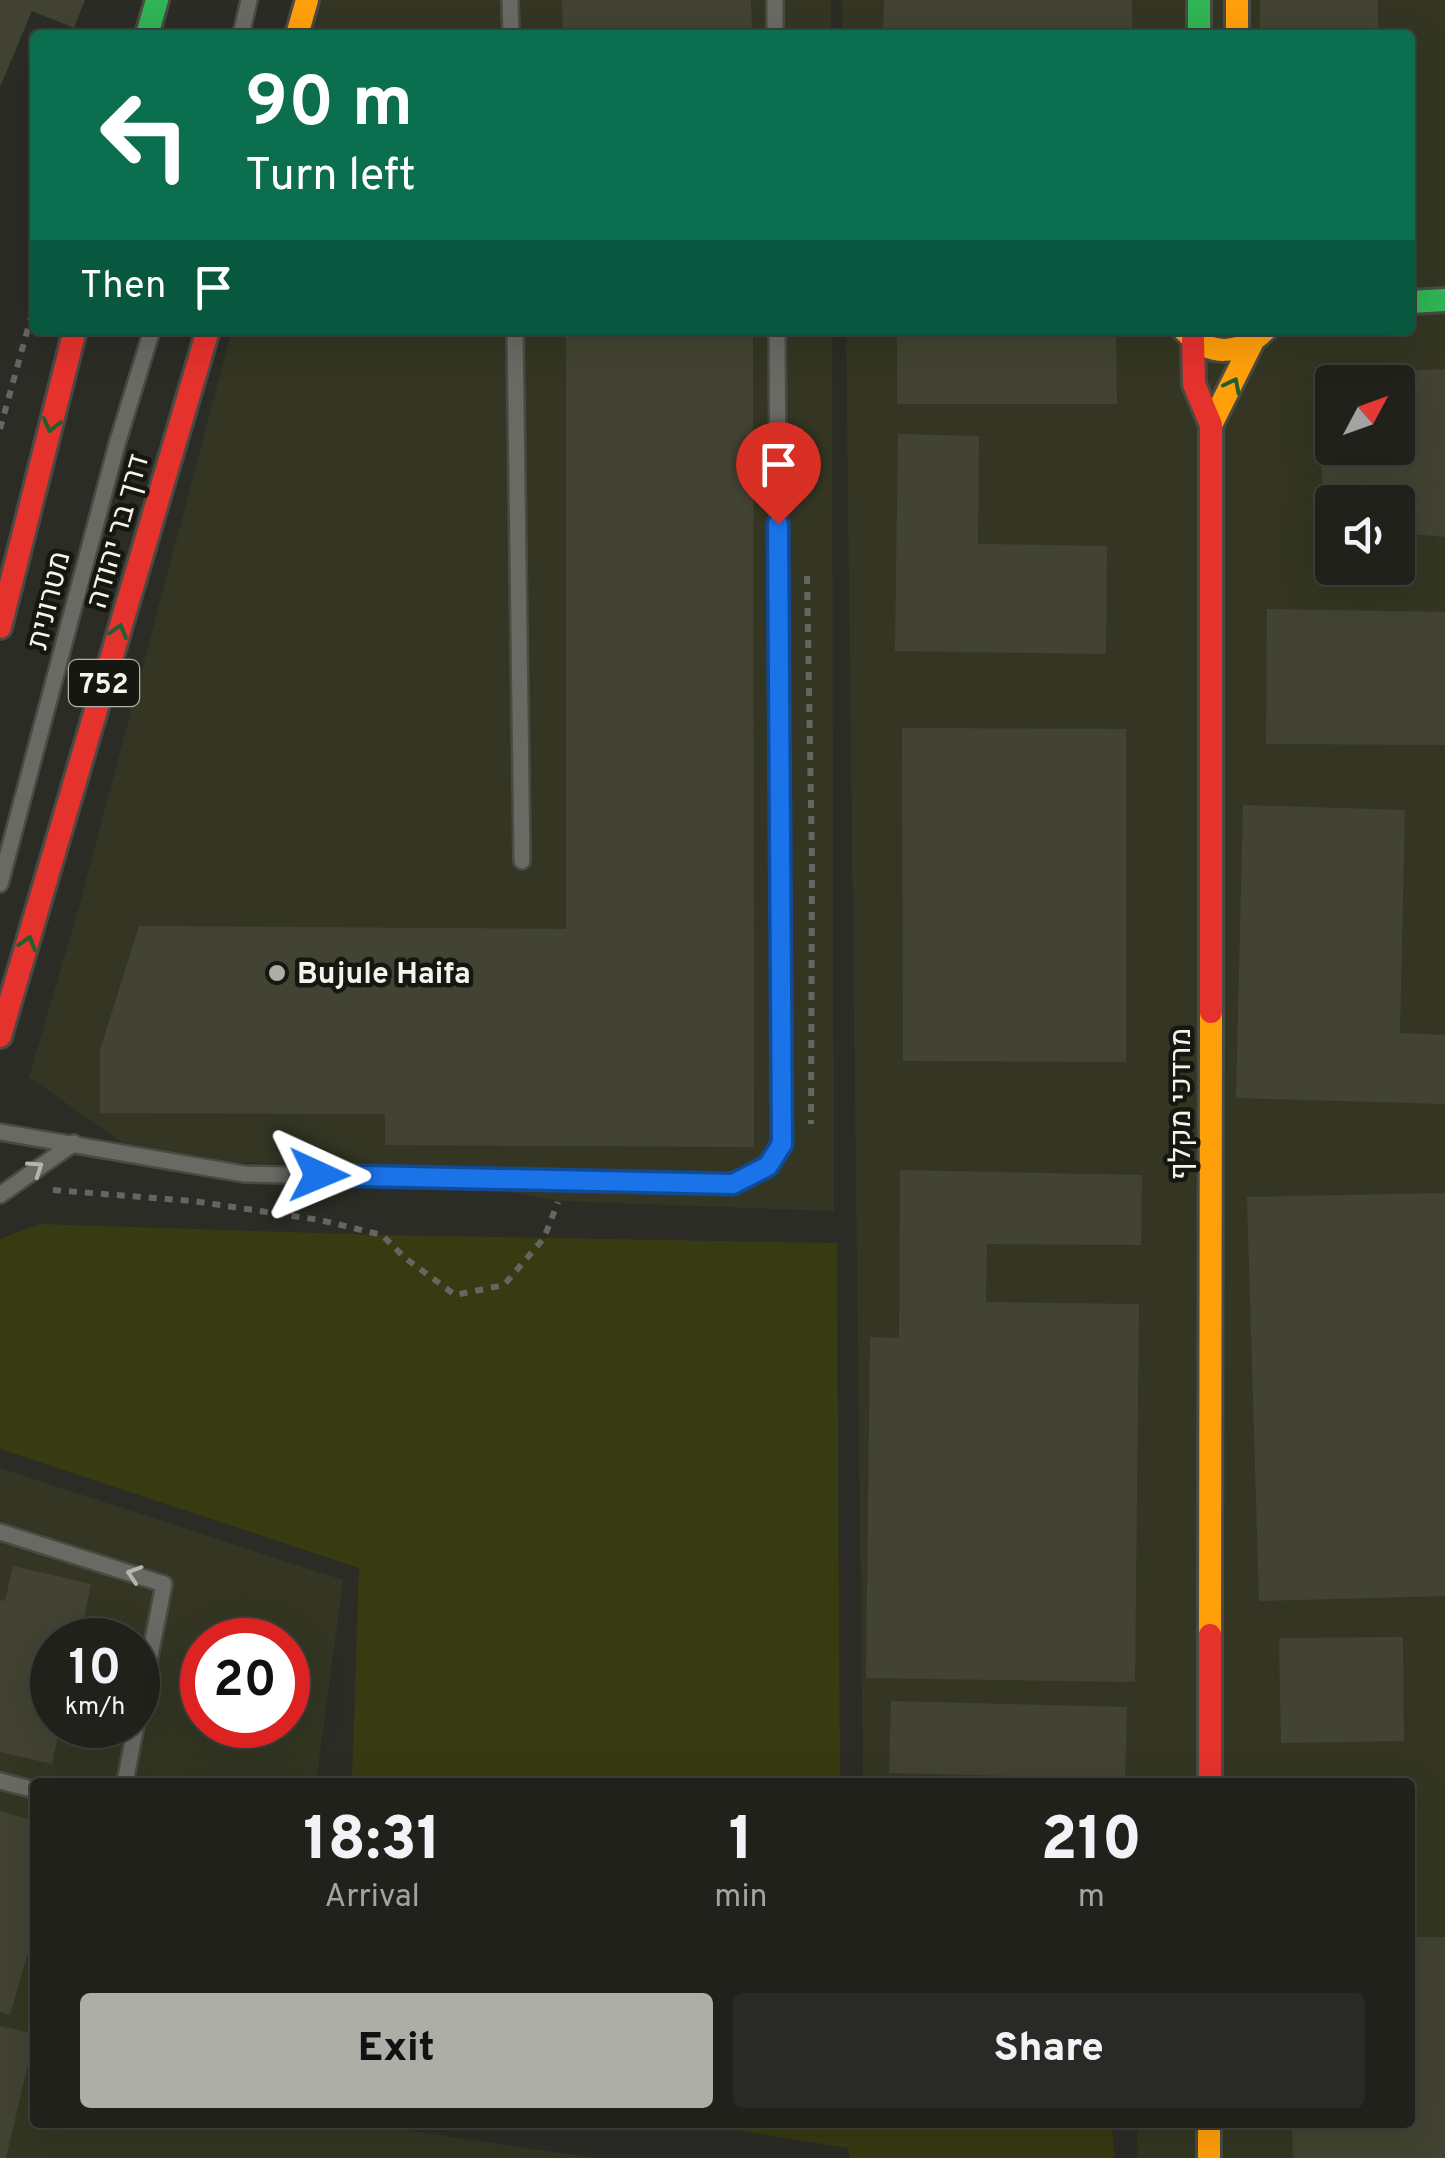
<!DOCTYPE html>
<html lang="en">
<head>
<meta charset="utf-8">
<style>
	body { margin:0; font-family:Overpass,Heebo,sans-serif; background:#292925; color:#f1f3f6; height:100vh; display:flex; flex-direction:column; font-size:38px; white-space:nowrap }
	* { box-sizing:border-box; margin:0 }
	p { font-size:32px; color:#a2a3a3 }
	.icon { flex:none; width:55px; height:55px; fill:none; stroke:currentColor; stroke-width:2; stroke-linecap:round; stroke-linejoin:round }
	.map { position:relative; flex:1; overflow:hidden }
	.drawer { position:absolute; left:30px; top:1778px; width:1385px; height:350px; display:flex; flex-direction:column; background:#21211c; border-radius:10px; box-shadow:0 10px 40px #0002,0 0 0 2px #3e3e3b }
	.drawer>* { flex:none }
	.guide { position:absolute; left:30px; top:30px; width:1385px; height:305px; border-radius:10px; box-shadow:0 10px 40px #0002,0 0 0 2px #3e3e3b; background:#0b6e4f; color:#fff; overflow:hidden }
	.needle { width:65px; rotate:49deg }
	.buttons { position:absolute; left:1315px; top:365px; display:grid; gap:20px }
	.buttons a { display:grid; place-items:center; width:100px; height:100px; border-radius:10px; background:#21211c; box-shadow:0 10px 40px #0002,0 0 0 2px #3e3e3b; font-size:50px }
	.speed { position:absolute; left:30px; top:1618px; display:flex; gap:20px; font-size:50px; font-weight:700; text-align:center }
	.speed>* { display:grid; place-content:center; width:130px; height:130px; border-radius:50%; background:#21211c; box-shadow:0 10px 40px #0002,0 0 0 2px #3e3e3b; line-height:1 }
	.speed small { font-size:25px; font-weight:400 }
	.speed .limit { border:15px solid #d22; background:#fff; color:#111 }
	.pin { position:absolute; display:grid; place-items:center; width:85px; height:85px; color:#fff; margin:-102px -42px; border-radius:50% 50% 50% 0; rotate:-45deg; box-shadow:0 0 10px #0007 }
	.pin .icon { rotate:45deg }
	.me { position:absolute; width:110px; margin:-55px; rotate:91deg; stroke-linejoin:round; filter:drop-shadow(0 0 8px #0008) }
	.turn { display:flex; align-items:center; gap:35px; height:210px; padding:0 50px; font-size:45px }
	.turn .icon { width:130px; height:130px; stroke-width:2.5 }
	.turn b { display:block; font-size:70px; line-height:85px }
	.then { display:flex; align-items:center; height:95px; padding:0 50px; background:#0003; gap:20px; font-size:38px }
	.eta { display:flex; justify-content:space-evenly; align-items:center; height:170px; text-align:center }
	.eta b { font-size:60px; font-weight:800; line-height:70px }
	.primary-button { display:flex; gap:20px; margin-top:auto; padding:20px 50px }
	.primary-button a { flex:1; height:115px; border-radius:10px; background:#adaea6; color:#111; font-size:40px; font-weight:800; line-height:115px; text-align:center }
	.primary-button a+a { background:#292925; color:#f1f3f6 }
	.map>svg:first-child { display:block }
	.built { fill:#343623; fill-rule:evenodd }
	.green { fill:#383a12 }
	.building { fill:#434333; fill-rule:evenodd }
	.lines { fill:none; stroke-linecap:round; stroke-linejoin:round }
	.lane-casing { stroke:#494a43; stroke-width:20 }
	.fast-casing { stroke:#494a43; stroke-width:28 }
	.slow-casing { stroke:#494a43; stroke-width:28 }
	.jam-casing { stroke:#494a43; stroke-width:28 }
	.path { stroke:#656661; stroke-width:6; stroke-dasharray:8 8; stroke-linecap:butt }
	.lane { stroke:#696a64; stroke-width:15 }
	.fast { stroke:#30b455; stroke-width:22 }
	.slow { stroke:#ff9f0a; stroke-width:22 }
	.jam { stroke:#e5322d; stroke-width:22 }
	.oneway { stroke:#225e30 }
	.oneway2 { stroke:#b5b6ae }
	.route-casing { stroke:#114b97; stroke-width:25 }
	.route { stroke:#1a73e8; stroke-width:18 }
	.poi-dot { fill:#adaea6; stroke:#171711; stroke-width:4 }
	.labels { text-anchor:middle; stroke-width:9; stroke-linejoin:round; paint-order:stroke }
	.shield { fill:#171711; stroke:#b1b2aa; stroke-width:2.5 }
	.shield-label { font-size:28px; font-weight:bold; fill:#f3f4eb }
	.street-label { font-size:30px; fill:#f3f4eb; stroke:#171711 }
	.poi-label { font-size:30px; font-weight:bold; fill:#f3f4eb; stroke:#171711; text-anchor:start }
</style>
</head>
<body>
<div class="map">
<svg width="1445" height="2158" viewBox="0 0 1445 2158">
	<rect width="100%" height="100%" fill="#2c2c26"/>
	<path class="built" d="M319 0H831V35H309Z
		M842 0H1445V2158H1138L1137 2123 1410 2122V1782H863L846 330H1410V35H842ZM1332 382H1398V448H1332ZM1332 502H1398V568H1332Z
		M232 330H832L834 1211 559 1201 368 1165 148 1161 29 1077 79 907Z
		M0 1468 343 1580 316 1782H35V2122H350L594 2158H0ZM52 1640H138V1725H52ZM202 1640H288V1725H202Z"/>
	<path class="green" d="M40 1224 382 1235 837 1243 840 1782H352L359 1568 0 1449V1239Z
		M692 2123H1112L1114 2158H850L848 2148Z"/>
	<path class="building" d="M0 0H85L74 28 32 11 0 87Z
		M562 0H751L752 35H563Z
		M884 0H1132V35H883Z
		M1260 0H1378V35H1260Z
		M566 330H753L754 1147 385 1145V1114L100 1113V1050L139 926 566 929Z
		M897 330H1116L1117 404H897Z
		M1445 369V537L1398 533V502H1332V528H1324L1318 375ZM1332 382H1398V448H1332Z
		M898 434 979 436 978 544 1107 546 1106 654 895 651Z
		M1267 609 1445 612V745L1266 744Z
		M902 728 1126 729V1062L903 1061Z
		M1243 805 1405 810 1400 1033 1445 1035V1104L1236 1098Z
		M900 1170 1142 1175 1141 1245 987 1244 986 1302 1139 1304 1135 1682 866 1678 870 1337 899 1338Z
		M1445 1193V1596L1259 1601 1247 1197Z
		M13 1566 91 1584 79 1640H52V1725H60L52 1764 0 1752V1600L5 1601Z
		M1403 1637 1404 1741 1281 1743 1279 1638Z
		M891 1701 1127 1707 1125 1779 889 1773Z
		M0 1811 35 1821V1928L10 2015 0 2012Z
		M1410 1937H1445V2158H1293L1292 2122H1410Z
		M0 2026 35 2034 6 2158H0Z"/>
	<g class="lines">
		<g class="lane-casing">
			<path id="lane" d="M510 0 511 35
				M775 0V35
				M241 35 249 0
				M515 330 522 861
				M0 884 117 444 152 330
				M0 1132 244 1174 733 1185 768 1165 782 1144 777 330
				M0 1195 74 1143
				M0 1532 164 1584 138 1717
				M0 1781 35 1790
				M125 1782 136 1725"/>
		</g>
		<g class="fast-casing">
			<path id="fast" d="M1199 0V35
				M147 35 157 0
				M1410 302 1445 300"/>
		</g>
		<g class="slow-casing">
			<path id="slow" d="M1237 0V35
				M297 35 307 0
				M1184 330C1210 357 1239 356 1265 330
				M1211 425 1252 343
				M1210 1635 1211 1012
				M1209 2122V2158"/>
		</g>
		<g class="jam-casing">
			<path id="jam" d="M1193 340 1194 384 1211 425V1012
				M0 627 75 330
				M0 1036 208 330
				M1210 1782V1635"/>
		</g>
		<path class="path" d="M0 429 35 303
			M807 576 812 861 811 1124
			M53 1190 193 1201 320 1220 382 1235 404 1257 455 1295 504 1285 544 1238 558 1202"/>
		<use href="#lane" class="lane"/>
		<use href="#fast" class="fast"/>
		<use href="#slow" class="slow"/>
		<use href="#jam" class="jam"/>
	</g>
	<defs><path id="oneway-chevron" d="M-2-3.5L2.5 0L-2 3.5" fill="none" stroke-width="1.6" stroke-linecap="round" stroke-linejoin="round" transform="scale(2.5)"/></defs>
	<g class="oneway">
		<use href="#oneway-chevron" transform="translate(1233 385) rotate(-63)"/>
		<use href="#oneway-chevron" transform="translate(51 425) rotate(104)"/>
		<use href="#oneway-chevron" transform="translate(119 631) rotate(-74)"/>
		<use href="#oneway-chevron" transform="translate(28 943) rotate(-73)"/>
	</g>
	<g class="oneway2">
		<use href="#oneway-chevron" transform="translate(36 1168) rotate(-34)"/>
		<use href="#oneway-chevron" transform="translate(134 1574) rotate(-162)"/>
	</g>
	<g class="lines">
		<g class="route-casing">
			<path id="route" d="M319 1175 733 1184 768 1166 782 1144 778 524"/>
		</g>
		<use href="#route" class="route"/>
	</g>
	<circle class="poi-dot" cx="277" cy="973" r="10"/>
	<g class="labels">
		<rect class="shield" x="69" y="660" width="70" height="46" rx="8"/>
		<g class="shield-label">
			<text x="104" y="693">752</text>
		</g>
		<g class="street-label">
			<text transform="translate(117 531) rotate(-74)" y="10">דרך בר יהודה</text>
			<text transform="translate(48 600) rotate(-76)" y="10">מטרונית</text>
			<text transform="translate(1180 1104) rotate(-90)" y="10">מרדכי מקלף</text>
		</g>
		<g class="poi-label">
			<text x="297" y="983">Bujule Haifa</text>
		</g>
	</g>
</svg>
<div class="buttons">
<a><svg class="needle" viewBox="-14 -14 28 28"><path d="M0-13l5 13h-10z" fill="#e53935"/><path d="M0 13l5-13h-10z" fill="#a2a3a3"/></svg></a>
<a><svg class="icon" aria-label="sound" viewBox="0 0 24 24"><path d="M4 9h4l5-4v14l-5-4H4zM17 9q2 3 0 6"/></svg></a>
</div>
<div class="speed"><div>10<small>km/h</small></div><div class="limit">20</div></div>
<div class="pin" style="left:778px;top:524px;background:#d93025"><svg class="icon" aria-label="arrive" viewBox="0 0 24 24"><path d="M6 21V4h12l-3 4 3 4H6"/></svg></div>
<svg class="me" style="left:319px;top:1175px" viewBox="-20 -20 40 40"><path d="M0-17L14 15 0 8-14 15z" fill="#1a73e8" stroke="#fff" stroke-width="4"/></svg>
<div class="guide">
<div class="turn"><svg class="icon" aria-label="left" viewBox="0 0 24 24"><path d="M17 20v-9H6M10 6l-5 5 5 5"/></svg><div><b>90 m</b>Turn left</div></div>
<div class="then">Then<svg class="icon" aria-label="arrive" viewBox="0 0 24 24"><path d="M6 21V4h12l-3 4 3 4H6"/></svg></div>
</div>
<section class="drawer">
<div class="eta">
<div><b>18:31</b><p>Arrival</p></div>
<div><b>1</b><p>min</p></div>
<div><b>210</b><p>m</p></div>
</div>
<div class="primary-button"><a>Exit</a><a>Share</a></div>
</section>
</div>
</body>
</html>
